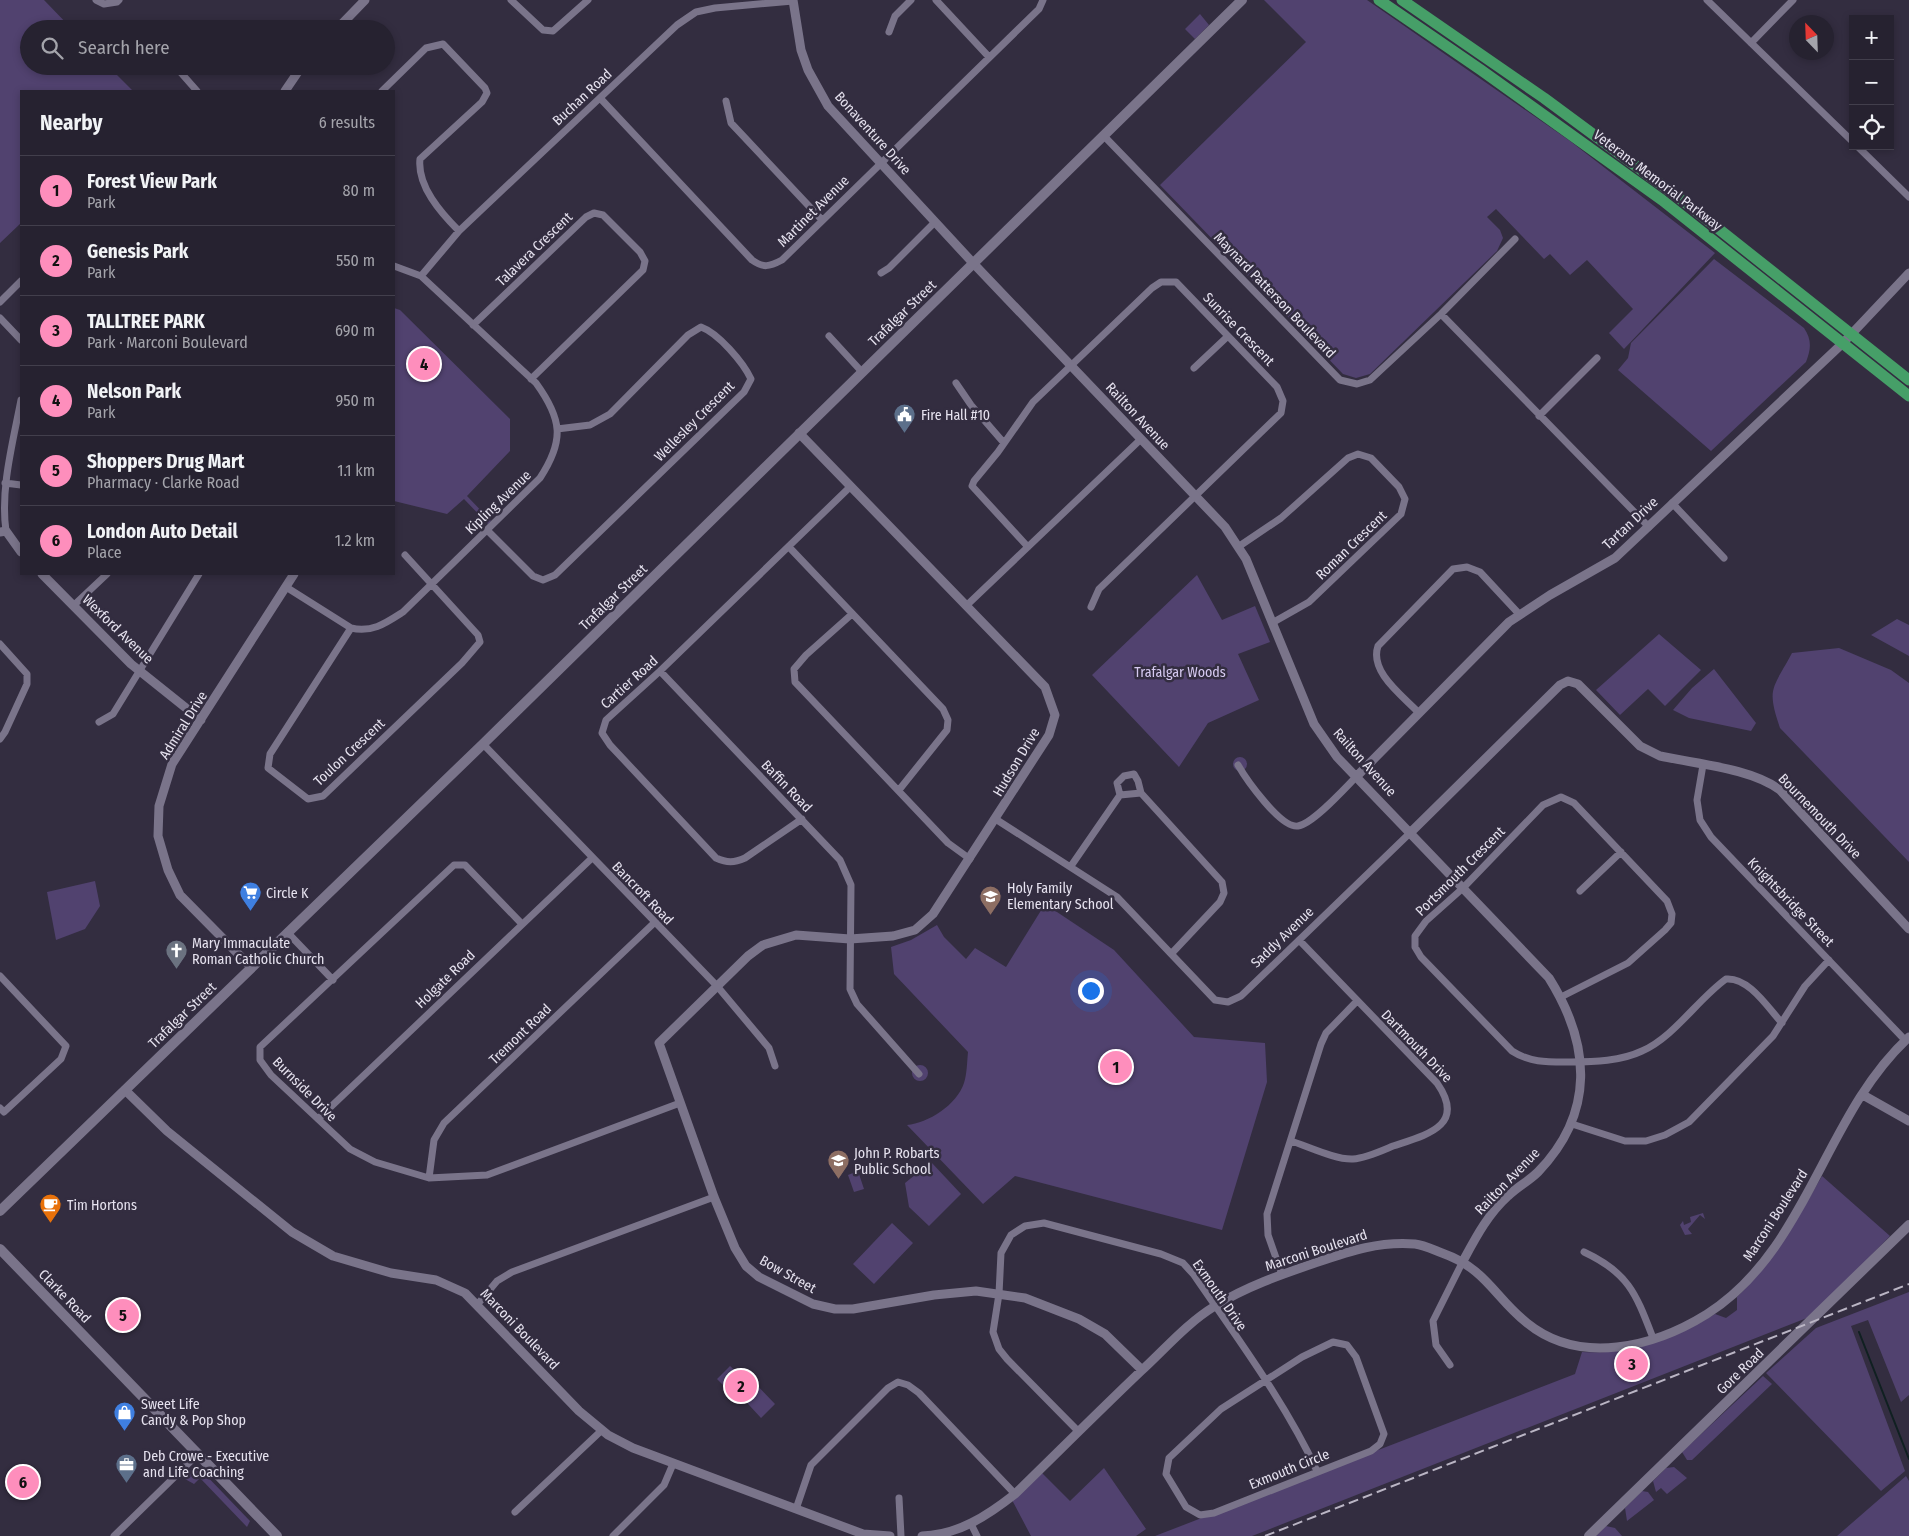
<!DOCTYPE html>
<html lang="en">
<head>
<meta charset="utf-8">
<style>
	:root { --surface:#262230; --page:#322f3c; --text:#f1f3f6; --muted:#a4a4ab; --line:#423f4c; --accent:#fe8ebc }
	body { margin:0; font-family:"Fira Sans Condensed",sans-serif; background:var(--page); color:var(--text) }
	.controls { position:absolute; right:15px; top:15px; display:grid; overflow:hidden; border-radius:0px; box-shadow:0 2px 8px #0003 }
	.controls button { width:45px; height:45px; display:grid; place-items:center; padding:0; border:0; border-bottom:1px solid var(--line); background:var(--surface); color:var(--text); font:25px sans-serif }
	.compass { position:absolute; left:1789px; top:15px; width:45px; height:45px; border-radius:50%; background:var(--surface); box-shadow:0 2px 8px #0003; rotate:337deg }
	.you { position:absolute; left:1090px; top:990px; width:18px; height:18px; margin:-12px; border:4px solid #fff; border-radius:50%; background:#1a73e8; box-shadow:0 0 0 8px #1a73e833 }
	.badge { display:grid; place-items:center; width:32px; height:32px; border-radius:50%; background:var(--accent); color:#111; font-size:16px; font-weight:700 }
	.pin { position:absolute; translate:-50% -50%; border:2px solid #fff; box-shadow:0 1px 5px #0006 }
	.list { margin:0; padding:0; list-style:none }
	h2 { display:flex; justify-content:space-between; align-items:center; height:65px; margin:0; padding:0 20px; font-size:21px }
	h2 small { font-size:16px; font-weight:400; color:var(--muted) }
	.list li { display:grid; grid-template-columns:32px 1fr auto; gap:15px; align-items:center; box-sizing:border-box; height:70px; padding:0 20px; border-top:1px solid var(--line) }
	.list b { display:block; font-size:19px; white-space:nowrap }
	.list p { margin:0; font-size:16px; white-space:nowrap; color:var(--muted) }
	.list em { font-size:16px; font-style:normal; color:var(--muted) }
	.icon { flex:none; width:28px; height:28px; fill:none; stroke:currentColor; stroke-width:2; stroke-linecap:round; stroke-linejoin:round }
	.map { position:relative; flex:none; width:1909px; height:1536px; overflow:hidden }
	.search { position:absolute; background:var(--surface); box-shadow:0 2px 8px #0003; left:20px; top:20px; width:375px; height:55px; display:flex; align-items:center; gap:12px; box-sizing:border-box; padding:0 18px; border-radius:28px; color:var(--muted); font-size:19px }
	.panel { position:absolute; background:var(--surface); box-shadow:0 2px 8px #0003; left:20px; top:90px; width:375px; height:485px; border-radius:0px }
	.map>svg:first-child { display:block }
	.green { fill:#51426f }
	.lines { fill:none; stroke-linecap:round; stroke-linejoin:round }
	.stream { stroke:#102021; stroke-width:2 }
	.minor { stroke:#7a748a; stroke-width:7 }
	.tertiary { stroke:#7a748a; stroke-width:9 }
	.secondary { stroke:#7a748a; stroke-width:10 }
	.trunk { stroke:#469f68; stroke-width:11 }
	.rail { stroke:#bab5c4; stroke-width:2; stroke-dasharray:10 5; stroke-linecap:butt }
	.labels { text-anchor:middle; stroke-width:5; stroke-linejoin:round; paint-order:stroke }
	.street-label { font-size:14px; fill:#e6e2ef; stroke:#332d40 }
	.poi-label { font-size:14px; fill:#e6e2ef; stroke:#332d40; text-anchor:start }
	.park-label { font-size:14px; fill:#d6caf1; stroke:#332d40 }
</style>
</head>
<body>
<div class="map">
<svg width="1909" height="1536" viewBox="0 0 1909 1536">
	<rect width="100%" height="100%" fill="#332d40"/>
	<!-- green -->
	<path class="green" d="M0 0H44L72 29H29V66H108L133 91H21V223L0 243Z
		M1264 0H1367L1570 141 1715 253 1624 349 1609 333 1633 309 1587 260 1570 275 1550 254 1544 259 1496 209 1487 217 1500 230 1503 238 1497 251 1370 374 1356 378 1343 374 1160 185 1306 42Z
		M1200 14 1209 25 1195 39 1185 29Z
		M1714 259 1804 328C1812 340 1811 349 1806 362L1711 451 1618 370 1628 358 1631 343Z
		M394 308 400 310 510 419V451L467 496 491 521 488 524 464 499 447 514 394 501Z
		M1197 575 1222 620 1255 606 1270 642 1238 654 1259 700 1208 723 1179 767 1092 675Z
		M1897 619 1909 625V656L1871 635Z
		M1659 634 1701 670 1665 706 1648 689 1620 715 1596 690Z
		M1839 648 1891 670 1909 683V862L1780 728C1766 687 1773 689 1792 653Z
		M1714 669 1756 723 1751 731 1689 718 1673 710 1692 688Z
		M1233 764a7 7 0 1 1 14 0a7 7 0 1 1-14 0Z
		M95 881 100 906 85 929 56 940 47 892Z
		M1045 904 1114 950 1194 1037 1265 1043 1267 1082 1222 1230 1015 1176 983 1204 907 1125C928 1123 957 1105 964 1083 967 1074 967 1062 968 1052L894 974 891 947 911 940 937 925 944 937 966 959 975 948 1006 967Z
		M912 1073a8 8 0 1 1 16 0a8 8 0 1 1-16 0Z
		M931 1162 961 1194 929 1226 909 1207 905 1183Z
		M858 1171 864 1189 854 1192 848 1175Z
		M1822 1176 1890 1236 1812 1316 1252 1536H1155L1575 1374 1582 1352C1630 1355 1674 1339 1715 1314L1726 1318 1737 1310V1297C1775 1260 1796 1221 1822 1176Z
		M1703 1213 1705 1219 1700 1215 1688 1229 1692 1234 1685 1235 1680 1225 1683 1221 1684 1225 1691 1222 1690 1217Z
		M892 1223 913 1243 874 1284 853 1264Z
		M1909 1292V1395L1901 1402 1868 1320 1851 1326 1905 1471 1881 1491 1766 1373 1816 1328Z
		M730 1366 742 1377 750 1378 775 1404 761 1418 738 1393 730 1392 717 1379Z
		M1763 1376 1772 1384 1692 1460H1687L1682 1452Z
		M1674 1467 1687 1478 1667 1494 1661 1488 1656 1492 1653 1481 1666 1468Z
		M1104 1468 1146 1529 1136 1536H1031L1012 1500 1042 1473 1070 1501Z
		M200 1469 250 1521 247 1527 200 1478 194 1484 185 1479 183 1474 187 1471Z
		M1906 1476 1909 1481V1536H1837Z
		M1642 1491 1648 1492 1654 1500 1627 1521 1625 1508Z
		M1606 1526 1615 1528 1622 1536H1596Z"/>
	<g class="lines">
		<!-- stream -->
		<path class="stream" d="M1859 1332 1909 1459"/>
		<!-- minor -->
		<path class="minor" d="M96 0 104 4 117 2 119 0
			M511 0 543 30 553 31 588 0
			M936 0 989 57
			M1707 0 1853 142
			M889 32 895 16 911 0
			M1751 43 1793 0
			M175 66 197 91
			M382 91 426 48 443 44 485 88 487 93 482 102 420 159C417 186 441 213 459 231
			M600 98 752 260C763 268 769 267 782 260L1039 9 1043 0
			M726 101 731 123 822 220
			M1103 135 1340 380 1357 384 1370 380 1441 314 1515 239
			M1857 146 1909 197
			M881 273 889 268 935 222
			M421 276 459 231 677 25 696 12 715 8 793 1
			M0 302 21 281
			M1441 314 1649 527
			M0 318 21 340
			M473 325 586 217 594 213 603 215 640 252 645 261 643 270 531 379
			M829 336 862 372
			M1194 368 1228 336
			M956 383 971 405 1004 443
			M1539 416 1597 358
			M5 483 21 485
			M1672 503 1724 558
			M487 530 533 576 543 580 555 575 744 392 751 379C743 362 718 333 701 327L688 335 610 414 590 425 557 429
			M6 531C0 489 13 442 21 400
			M789 547 943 709 948 720 947 730 899 790
			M1028 547 972 486 974 481 998 452 1033 402 1152 288 1161 282H1176L1277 387 1283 401 1281 413 1099 589 1091 607
			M1238 547 1281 518 1348 458 1358 454 1371 458 1399 487 1405 499 1401 514 1309 602 1272 623
			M286 587 351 628C372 633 386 623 403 612L540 478C565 440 562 419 536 383L421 276 394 266
			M73 606 107 574
			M966 606 1141 439
			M852 614 806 655 794 669 795 682 948 843 970 859
			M351 628 270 754 268 768 308 799 323 796 462 663 480 642 478 635 405 555
			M0 644 27 674V684L5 732 0 739
			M660 671 840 860 851 885 850 989 857 1004 919 1074
			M1419 713C1403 696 1369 672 1378 646L1453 569 1467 567 1480 572 1520 615
			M99 722 113 714 199 574
			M483 744 717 986 769 1048 775 1066
			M1238 765C1246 779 1281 829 1298 826 1313 824 1345 788 1357 776
			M1703 765 1697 800 1700 820 1711 837 1905 1040
			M1120 795 1117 783 1124 776 1134 774 1138 781 1141 793
			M802 819 745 858C734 863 727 863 716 858L610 745 602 733 606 720 660 671 851 486
			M997 820 1117 897 1215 1000 1228 1002 1241 996 1411 832
			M1071 866 1120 795 1141 793 1222 882 1224 893 1220 902 1172 953
			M1580 891 1621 852
			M521 923 465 865H454L260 1047V1060L271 1075 350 1149 375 1162 429 1178 487 1175 680 1103
			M287 932 333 980
			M0 976 66 1046 61 1059 4 1112 0 1108
			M1561 997 1628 963 1665 930 1671 923 1672 914 1667 901 1574 803 1561 797 1543 805 1463 888 1426 921 1415 936V947L1421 957 1512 1051C1530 1063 1549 1062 1571 1062 1594 1062 1621 1061 1642 1051 1674 1037 1698 999 1726 979 1749 977 1768 1008 1782 1023
			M318 1119 592 858
			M1572 1124 1625 1141H1646L1665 1135 1689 1122 1773 1036 1805 986 1829 960
			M1291 1141C1307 1146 1336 1160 1353 1159 1366 1158 1381 1151 1393 1146 1426 1135 1467 1126 1437 1083L1299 940
			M429 1178 434 1140 444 1123 654 923
			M1584 1252C1629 1273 1636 1294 1653 1338
			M1282 1275 1268 1235 1267 1214 1321 1044 1326 1033 1357 1001
			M477 1305 497 1281 512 1272 714 1197
			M1333 1342 1347 1345 1356 1357 1384 1434 1380 1444 1371 1451 1214 1513 1200 1515 1186 1507 1166 1474 1169 1458 1221 1409 1302 1357Z
			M1450 1365 1436 1345 1433 1321 1463 1261
			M1078 1431 1007 1359 999 1349 993 1332 999 1294 1001 1253 1011 1235 1025 1226 1044 1223 1161 1254 1183 1263 1194 1275C1237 1338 1285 1402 1317 1471
			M899 1498 901 1536
			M796 1509 811 1465 888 1388 898 1382 908 1385 919 1393 1015 1494
			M515 1512 602 1430
			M971 1524 977 1536
			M114 1536 198 1454
			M613 1536 664 1485 673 1464"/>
		<!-- tertiary -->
		<path class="tertiary" d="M793 0 801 50 808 70 828 106 973 263 1225 527 1246 559 1314 724 1337 757 1549 978C1591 1045 1595 1113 1538 1172 1529 1181 1517 1187 1508 1196 1488 1214 1476 1237 1463 1261
			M337 29 365 0
			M285 91 302 66
			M799 433 1045 687 1055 715 1049 735 933 914 915 930 893 936 850 939 796 935 763 945 748 956 659 1043 714 1197 735 1248 746 1266 759 1277 813 1304 835 1309H853L934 1295 976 1291 1025 1298 1079 1319 1105 1334 1142 1370
			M0 532 6 531 21 552
			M42 574 131 664 201 720
			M1357 776 1509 622 1550 595 1615 558 1843 343 1909 273
			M1411 832 1560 685 1568 681 1578 684 1640 746 1660 756C1696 764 1751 768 1780 790L1909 929
			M251 967 180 895 168 870 158 836 159 806 172 764 294 574
			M125 1090 167 1131 292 1232 333 1256 391 1273 436 1280 465 1293 579 1411 608 1435 633 1448 863 1534 890 1536
			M1863 1095 1909 1121
			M922 1536C958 1535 987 1516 1015 1494 1057 1453 1098 1412 1141 1371 1165 1349 1187 1323 1215 1306 1247 1286 1283 1274 1318 1262 1350 1251 1380 1241 1415 1244 1424 1245 1434 1250 1442 1253 1487 1269 1494 1297 1527 1323 1580 1366 1654 1347 1707 1314 1808 1250 1824 1115 1909 1037"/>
		<!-- secondary -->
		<path class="secondary" d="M0 1211 483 744 1242 0
			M0 1249 277 1536
			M1589 1536 1909 1225"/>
		<!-- trunk -->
		<path class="trunk" d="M1379 0 1481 70 1662 200 1909 396
			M1402 0 1544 98 1686 203 1909 380"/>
		<!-- rail -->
		<path class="rail" d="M1265 1536 1909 1284"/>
	</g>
	<!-- icons -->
	<defs>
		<symbol id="civic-pin" viewBox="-11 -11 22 30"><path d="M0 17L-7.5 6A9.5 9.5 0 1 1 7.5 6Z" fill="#5c6f8a" stroke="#332d40"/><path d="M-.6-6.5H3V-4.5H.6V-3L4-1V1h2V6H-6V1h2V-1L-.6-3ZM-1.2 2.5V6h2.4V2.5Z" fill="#fff"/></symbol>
		<symbol id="supermarket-pin" viewBox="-11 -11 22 30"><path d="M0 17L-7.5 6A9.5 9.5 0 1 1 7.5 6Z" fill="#3f7fe0" stroke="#332d40"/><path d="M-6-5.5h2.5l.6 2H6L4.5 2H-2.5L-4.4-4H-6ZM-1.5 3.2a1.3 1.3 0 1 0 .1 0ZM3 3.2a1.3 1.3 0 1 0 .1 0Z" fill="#fff"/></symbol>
		<symbol id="school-pin" viewBox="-11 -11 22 30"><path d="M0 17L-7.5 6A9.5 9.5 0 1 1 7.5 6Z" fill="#8d6e63" stroke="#332d40"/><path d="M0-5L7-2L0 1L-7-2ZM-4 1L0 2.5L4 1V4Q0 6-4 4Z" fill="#fff"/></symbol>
		<symbol id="church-pin" viewBox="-11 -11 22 30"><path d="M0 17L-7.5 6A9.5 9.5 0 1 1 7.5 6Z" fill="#6b7280" stroke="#332d40"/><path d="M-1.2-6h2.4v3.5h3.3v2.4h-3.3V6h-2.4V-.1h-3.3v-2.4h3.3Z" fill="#fff"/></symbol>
		<symbol id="cafe-pin" viewBox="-11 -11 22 30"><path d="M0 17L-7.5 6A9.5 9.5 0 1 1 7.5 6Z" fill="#e8710a" stroke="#332d40"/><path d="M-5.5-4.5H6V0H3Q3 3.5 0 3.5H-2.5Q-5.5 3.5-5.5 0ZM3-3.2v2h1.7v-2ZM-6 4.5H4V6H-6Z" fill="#fff"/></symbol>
		<symbol id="shop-pin" viewBox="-11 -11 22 30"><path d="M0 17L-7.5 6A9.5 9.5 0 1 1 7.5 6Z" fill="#3f7fe0" stroke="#332d40"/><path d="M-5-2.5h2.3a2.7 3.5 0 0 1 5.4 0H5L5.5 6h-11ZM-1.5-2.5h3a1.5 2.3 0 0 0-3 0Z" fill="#fff"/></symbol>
		<symbol id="office-pin" viewBox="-11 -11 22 30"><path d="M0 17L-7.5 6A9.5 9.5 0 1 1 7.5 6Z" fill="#5c6f8a" stroke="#332d40"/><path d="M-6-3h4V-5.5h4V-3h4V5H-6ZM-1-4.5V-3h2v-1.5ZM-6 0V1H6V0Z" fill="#fff"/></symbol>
	</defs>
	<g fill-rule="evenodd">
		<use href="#civic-pin" x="892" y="402" width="25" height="34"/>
		<use href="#supermarket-pin" x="238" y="880" width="25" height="34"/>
		<use href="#school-pin" x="978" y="884" width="25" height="34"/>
		<use href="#church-pin" x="164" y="938" width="25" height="34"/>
		<use href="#school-pin" x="826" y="1148" width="25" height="34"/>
		<use href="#cafe-pin" x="38" y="1192" width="25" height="34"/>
		<use href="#shop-pin" x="112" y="1400" width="25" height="34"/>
		<use href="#office-pin" x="114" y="1452" width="25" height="34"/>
	</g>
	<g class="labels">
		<!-- street labels -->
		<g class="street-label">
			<text transform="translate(582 97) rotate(-43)" y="5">Buchan Road</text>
			<text transform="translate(873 133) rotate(48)" y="5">Bonaventure Drive</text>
			<text transform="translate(1658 180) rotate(37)" y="5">Veterans Memorial Parkway</text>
			<text transform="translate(813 211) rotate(-45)" y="5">Martinet Avenue</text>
			<text transform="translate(534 249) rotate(-44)" y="5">Talavera Crescent</text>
			<text transform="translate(1275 295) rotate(46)" y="5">Maynard Patterson Boulevard</text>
			<text transform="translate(902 313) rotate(-44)" y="5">Trafalgar Street</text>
			<text transform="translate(1239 329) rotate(46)" y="5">Sunrise Crescent</text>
			<text transform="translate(1138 416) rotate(47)" y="5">Railton Avenue</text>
			<text transform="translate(694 421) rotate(-45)" y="5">Wellesley Crescent</text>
			<text transform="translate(498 502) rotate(-44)" y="5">Kipling Avenue</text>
			<text transform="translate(1630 523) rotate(-43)" y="5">Tartan Drive</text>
			<text transform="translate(1351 545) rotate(-44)" y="5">Roman Crescent</text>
			<text transform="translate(613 597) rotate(-44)" y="5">Trafalgar Street</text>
			<text transform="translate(118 629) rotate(44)" y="5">Wexford Avenue</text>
			<text transform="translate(629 682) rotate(-42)" y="5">Cartier Road</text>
			<text transform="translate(183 725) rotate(-58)" y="5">Admiral Drive</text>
			<text transform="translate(349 752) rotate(-43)" y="5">Toulon Crescent</text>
			<text transform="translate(1016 762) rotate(-59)" y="5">Hudson Drive</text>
			<text transform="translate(1365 762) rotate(48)" y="5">Railton Avenue</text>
			<text transform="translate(787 786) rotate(46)" y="5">Baffin Road</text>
			<text transform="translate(1820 816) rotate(46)" y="5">Bournemouth Drive</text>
			<text transform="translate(1460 871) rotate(-45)" y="5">Portsmouth Crescent</text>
			<text transform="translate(643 893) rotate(46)" y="5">Bancroft Road</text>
			<text transform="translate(1791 902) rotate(46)" y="5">Knightsbridge Street</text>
			<text transform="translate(1282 937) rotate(-44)" y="5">Saddy Avenue</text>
			<text transform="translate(445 979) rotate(-44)" y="5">Holgate Road</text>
			<text transform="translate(182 1015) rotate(-44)" y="5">Trafalgar Street</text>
			<text transform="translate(520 1034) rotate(-44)" y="5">Tremont Road</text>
			<text transform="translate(1417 1046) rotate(46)" y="5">Dartmouth Drive</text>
			<text transform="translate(305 1089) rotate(45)" y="5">Burnside Drive</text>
			<text transform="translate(1507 1181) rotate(-46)" y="5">Railton Avenue</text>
			<text transform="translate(1775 1215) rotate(-57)" y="5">Marconi Boulevard</text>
			<text transform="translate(1316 1250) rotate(-18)" y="5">Marconi Boulevard</text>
			<text transform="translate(788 1274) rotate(29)" y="5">Bow Street</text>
			<text transform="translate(1220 1295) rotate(55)" y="5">Exmouth Drive</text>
			<text transform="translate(65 1296) rotate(46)" y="5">Clarke Road</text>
			<text transform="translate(520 1329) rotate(46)" y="5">Marconi Boulevard</text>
			<text transform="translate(1740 1371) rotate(-44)" y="5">Gore Road</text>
			<text transform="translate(1289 1469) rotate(-22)" y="5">Exmouth Circle</text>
		</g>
		<!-- poi labels -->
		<g class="poi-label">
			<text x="921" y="420">Fire Hall #10</text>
			<text x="1007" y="893">Holy Family<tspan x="1007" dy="16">Elementary School</tspan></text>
			<text x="266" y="898">Circle K</text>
			<text x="192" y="948">Mary Immaculate<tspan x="192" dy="16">Roman Catholic Church</tspan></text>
			<text x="854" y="1158">John P. Robarts<tspan x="854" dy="16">Public School</tspan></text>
			<text x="67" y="1210">Tim Hortons</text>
			<text x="141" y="1409">Sweet Life<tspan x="141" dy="16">Candy &amp; Pop Shop</tspan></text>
			<text x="143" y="1461">Deb Crowe - Executive<tspan x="143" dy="16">and Life Coaching</tspan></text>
		</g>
		<!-- park labels -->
		<g class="park-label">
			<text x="1180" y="677">Trafalgar Woods</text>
		</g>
	</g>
</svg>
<div class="controls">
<button>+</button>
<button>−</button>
<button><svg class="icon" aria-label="locate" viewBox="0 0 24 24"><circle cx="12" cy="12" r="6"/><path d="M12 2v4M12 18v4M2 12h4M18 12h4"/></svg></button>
</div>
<svg class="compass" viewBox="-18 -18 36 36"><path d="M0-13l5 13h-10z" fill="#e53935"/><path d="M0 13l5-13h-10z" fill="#a4a4ab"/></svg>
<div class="you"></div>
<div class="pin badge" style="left:1116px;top:1067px">1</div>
<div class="pin badge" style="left:741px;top:1386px">2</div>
<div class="pin badge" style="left:1632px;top:1364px">3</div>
<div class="pin badge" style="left:424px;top:364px">4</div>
<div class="pin badge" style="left:123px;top:1315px">5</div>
<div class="pin badge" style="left:23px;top:1482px">6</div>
<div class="search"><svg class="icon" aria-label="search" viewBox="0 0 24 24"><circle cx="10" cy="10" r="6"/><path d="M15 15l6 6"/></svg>Search here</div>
<section class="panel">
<h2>Nearby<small>6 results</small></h2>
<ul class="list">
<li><span class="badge">1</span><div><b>Forest View Park</b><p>Park</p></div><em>80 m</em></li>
<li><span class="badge">2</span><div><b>Genesis Park</b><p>Park</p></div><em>550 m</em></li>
<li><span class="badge">3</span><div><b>TALLTREE PARK</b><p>Park · Marconi Boulevard</p></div><em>690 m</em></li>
<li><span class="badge">4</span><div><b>Nelson Park</b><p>Park</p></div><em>950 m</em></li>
<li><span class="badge">5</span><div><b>Shoppers Drug Mart</b><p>Pharmacy · Clarke Road</p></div><em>1.1 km</em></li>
<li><span class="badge">6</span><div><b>London Auto Detail</b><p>Place</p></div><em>1.2 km</em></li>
</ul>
</section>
</div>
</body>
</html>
